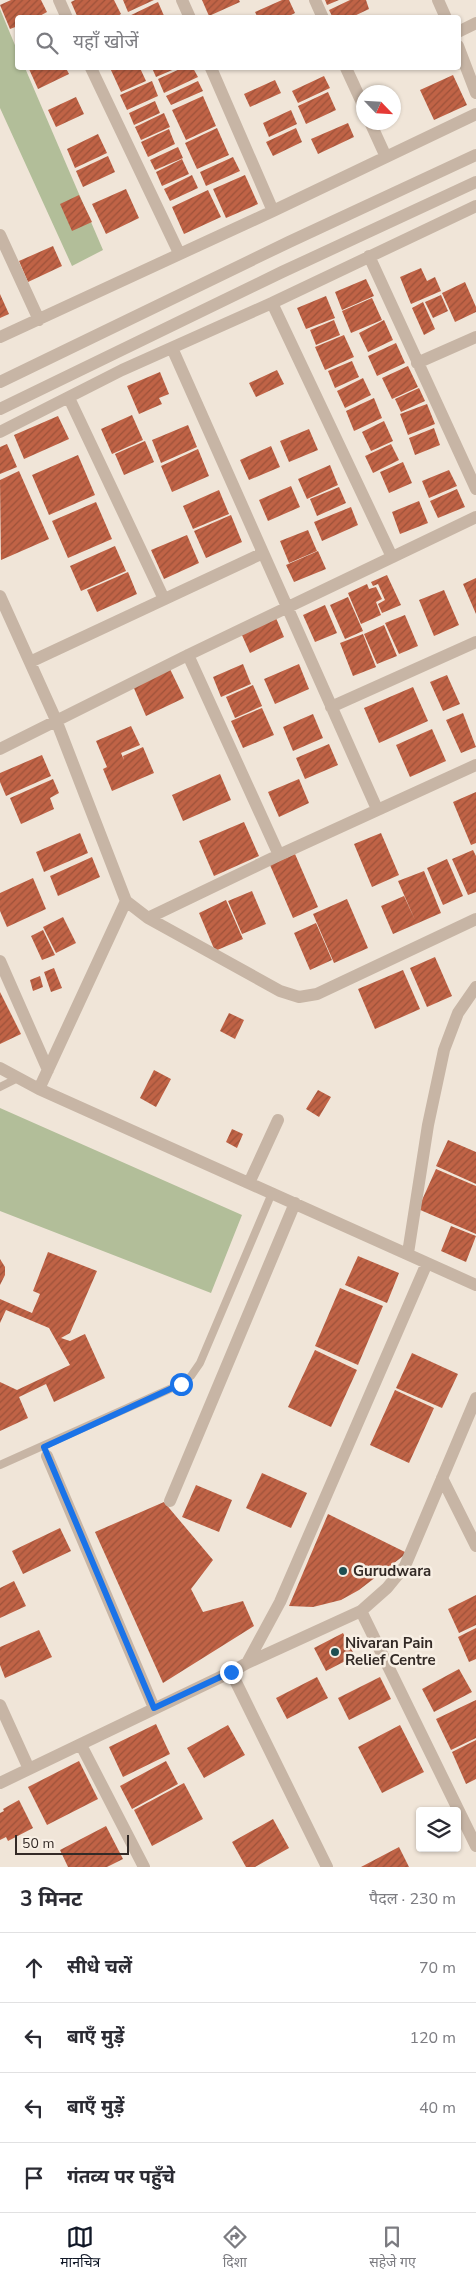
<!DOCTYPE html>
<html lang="hi">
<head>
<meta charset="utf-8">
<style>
	:root { --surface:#fff; --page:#f7f7f7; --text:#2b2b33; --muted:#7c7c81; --line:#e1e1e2; --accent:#111827 }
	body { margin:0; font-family:"Nunito Sans","Noto Sans Devanagari",sans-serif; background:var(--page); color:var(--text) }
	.controls { position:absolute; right:15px; bottom:15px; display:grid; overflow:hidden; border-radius:5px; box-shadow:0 1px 4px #0004 }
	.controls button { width:45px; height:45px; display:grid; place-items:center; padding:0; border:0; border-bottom:1px solid var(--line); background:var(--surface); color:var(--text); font:25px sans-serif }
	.compass { position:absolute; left:356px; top:85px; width:45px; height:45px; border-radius:50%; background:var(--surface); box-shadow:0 1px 4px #0004; rotate:115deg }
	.scale { position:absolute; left:15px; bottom:12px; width:114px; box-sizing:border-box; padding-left:5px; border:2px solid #332a26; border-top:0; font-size:14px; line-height:18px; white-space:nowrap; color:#332a26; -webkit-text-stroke:4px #f8efe4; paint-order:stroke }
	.stop { position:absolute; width:15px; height:15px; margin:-11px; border:4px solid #1a73e8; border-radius:50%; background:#fff }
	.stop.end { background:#1a73e8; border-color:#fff; box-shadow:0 1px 5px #0008 }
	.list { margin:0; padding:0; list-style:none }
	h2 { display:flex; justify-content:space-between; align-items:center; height:65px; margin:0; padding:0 20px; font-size:21px }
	h2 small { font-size:16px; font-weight:400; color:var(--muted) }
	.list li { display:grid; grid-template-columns:32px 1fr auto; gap:15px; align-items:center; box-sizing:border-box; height:70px; padding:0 20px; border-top:1px solid var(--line) }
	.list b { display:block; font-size:19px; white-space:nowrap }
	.list em { font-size:16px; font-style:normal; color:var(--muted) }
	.icon { flex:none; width:28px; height:28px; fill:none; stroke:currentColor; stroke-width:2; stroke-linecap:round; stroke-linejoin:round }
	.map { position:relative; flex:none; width:476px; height:1867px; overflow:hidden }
	.search { position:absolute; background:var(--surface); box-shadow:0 1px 4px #0004; left:15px; right:15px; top:15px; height:55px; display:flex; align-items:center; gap:12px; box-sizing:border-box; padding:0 18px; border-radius:5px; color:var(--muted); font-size:19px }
	.sheet { height:345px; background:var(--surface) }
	nav { display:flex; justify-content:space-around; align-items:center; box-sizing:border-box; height:70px; border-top:1px solid var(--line); background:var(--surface); font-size:14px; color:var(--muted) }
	nav a { display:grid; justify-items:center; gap:2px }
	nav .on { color:var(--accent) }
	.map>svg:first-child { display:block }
	.park { fill:#b2be99 }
	.building { fill:url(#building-hatch) }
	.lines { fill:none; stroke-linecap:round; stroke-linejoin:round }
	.service { stroke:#c7b5a5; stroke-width:8 }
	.minor { stroke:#c7b5a5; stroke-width:12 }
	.tertiary { stroke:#c7b5a5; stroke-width:12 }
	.route { stroke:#1a73e8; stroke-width:6 }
	.poi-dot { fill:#1e4f52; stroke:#f8efe4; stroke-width:2 }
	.labels { text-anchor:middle; stroke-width:5; stroke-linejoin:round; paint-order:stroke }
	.poi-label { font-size:15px; font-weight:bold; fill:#332a26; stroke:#f8efe4; text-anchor:start }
</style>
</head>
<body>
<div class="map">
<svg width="476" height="1867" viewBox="0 0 476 1867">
	<defs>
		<pattern id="building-hatch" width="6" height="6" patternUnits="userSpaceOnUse" patternTransform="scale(1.25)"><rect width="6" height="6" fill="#c06346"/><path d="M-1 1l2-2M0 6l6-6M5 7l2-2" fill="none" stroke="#9d523a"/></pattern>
	</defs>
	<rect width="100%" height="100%" fill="#f0e5d8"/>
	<!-- park -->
	<path class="park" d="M0 9 17 50 18 68H25L103 250 72 266 0 108Z
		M0 1108 242 1215 211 1293 0 1211Z"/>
	<!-- building -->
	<path class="building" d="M11 0H41L47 12 36 18H18V26L10 29 0 5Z
		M75 0H114L121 14 114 18H78L71 2Z
		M123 0H154L128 12Z
		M202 0H239L240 2 209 16Z
		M282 0H289L295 13 285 18H258L255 12Z
		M325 0H339L327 5Z
		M350 0H366L369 9 350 18H333L329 10Z
		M158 2 165 18H125Z
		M32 68H66L69 74 38 89 29 69Z
		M110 68H140L146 81 121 92Z
		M152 68H177L156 77Z
		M182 68H193L198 77 164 93 158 79Z
		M453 75 467 105 434 120 420 90Z
		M324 76 330 88 298 103 292 91Z
		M275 80 281 93 250 107 244 94Z
		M152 81 158 96 127 110 120 95Z
		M198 81 203 91 171 105 166 96Z
		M328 92 336 110 306 124 298 106Z
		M203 96 216 126 186 140 172 110Z
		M76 97 84 114 56 127 48 110Z
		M155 101 160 113 134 125 129 113Z
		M291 110 297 124 269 137 263 123Z
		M164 113 170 127 141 140 135 127Z
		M348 123 354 137 318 154 311 139Z
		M217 128 229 155 197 169 185 143Z
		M296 128 302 142 273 156 266 142Z
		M169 129 175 144 148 157 141 142Z
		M98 134 107 153 75 168 67 149Z
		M178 147 183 158 155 170 150 160Z
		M108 156 115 172 83 187 76 171Z
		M233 157 240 171 206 186 200 172Z
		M182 159 189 174 162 186 156 172Z
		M192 175 198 188 170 201 164 189Z
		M245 175 258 204 226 218 213 189Z
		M126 189 139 218 106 234 92 204Z
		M208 190 221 217 184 234 172 207Z
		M79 195 92 222 72 231 60 204Z
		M53 246 62 266 28 282 19 261Z
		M421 268 427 281 435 277 441 291 411 304 400 277Z
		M366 279 374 296 342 310 335 292Z
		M465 282 476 307V312L455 322 442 293Z
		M0 294 9 314 0 318Z
		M441 295 448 311 433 318 425 302Z
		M326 296 335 318 306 329 297 308Z
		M372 298 382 320 351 333 342 311Z
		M423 302 435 329 424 335 412 308Z
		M334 320 340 335 316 345 310 330Z
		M384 320 393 340 368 352 359 333Z
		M344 335 354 357 325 370 315 347Z
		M396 343 405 363 377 376 368 356Z
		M352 361 359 377 335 388 328 371Z
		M408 366 418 387 392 399 382 378Z
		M277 370 284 384 256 397 249 383Z
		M160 372 169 394 159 398 162 404 139 414 127 386Z
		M363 378 371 395 345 408 337 391Z
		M419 388 425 401 401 412 395 399Z
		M374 398 382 418 354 431 346 411Z
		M427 404 435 424 408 435 400 414Z
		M132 415 143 440 112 454 101 429Z
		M58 416 69 439 24 459 14 435Z
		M384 421 393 441 371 451 362 432Z
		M188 425 197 447 161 463 152 440Z
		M434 428 440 445 415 455 409 438Z
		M309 429 318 450 289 462 280 441Z
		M145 441 154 462 124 475 115 454Z
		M7 444 17 467 0 474V447Z
		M391 444 399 460 373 473 365 456Z
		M271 446 280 467 249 480 240 460Z
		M198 449 209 476 172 492 161 466Z
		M78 455 95 495 49 515 32 475Z
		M403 462 412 483 389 493 380 472Z
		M330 465 338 485 307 499 298 479Z
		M449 470 457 486 429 498 422 481Z
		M19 471 49 539 1 560 0 480Z
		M291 486 300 507 268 521 259 500Z
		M339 487 346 503 317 516 310 499Z
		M457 489 465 507 438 518 430 501Z
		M219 490 229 514 193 529 183 506Z
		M419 501 428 523 400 534 392 512Z
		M96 502 112 539 68 558 52 521Z
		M351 507 358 525 322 541 314 522Z
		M231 515 242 542 206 558 194 531Z
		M308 530 317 551 289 563 280 541Z
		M187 535 199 563 164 579 151 550Z
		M115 546 126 571 81 591 70 566Z
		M318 551 326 569 294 582 286 565Z
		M128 572 137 594 97 612 87 590Z
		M387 575 401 605 382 613 378 604 385 600 378 584 373 586 371 582Z
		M476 578V614L463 584Z
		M367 584 369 589 376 587 382 599 376 602 381 615 361 624 348 593Z
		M444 590 459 625 434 636 419 600Z
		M348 597 363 631 345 639 330 605Z
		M325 605 337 633 315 642 303 615Z
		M405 615 418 646 399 654 385 623Z
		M276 618 284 637 250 653 241 633Z
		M384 625 397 656 377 664 364 634Z
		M363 634 376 667 353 676 340 643Z
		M243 664 251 684 221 697 213 677Z
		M299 664 309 689 275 704 264 679Z
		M170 669 184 698 146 716 133 686Z
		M447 675 460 704 443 711 430 682Z
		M253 685 262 706 235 718 226 697Z
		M413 687 428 721 379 743 364 708Z
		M262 708 274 735 243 748 231 721Z
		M463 713 476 747 461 753 446 720Z
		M313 714 323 738 293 751 283 727Z
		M131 726 140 745 121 753 124 760 123 756 143 747 154 773 112 791 103 769 107 767 96 741Z
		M432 729 446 761 410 777 396 745Z
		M329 744 338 765 305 779 296 758Z
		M42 755 51 776 6 796 0 782V773Z
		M220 774 231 800 183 821 172 795Z
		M53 779 59 793 50 798 54 809 21 824 10 798Z
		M299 779 309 803 279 817 268 792Z
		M476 792V843L471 845 453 802Z
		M244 822 259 856 214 876 199 841Z
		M80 833 88 853 44 872 36 852Z
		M381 833 399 875 372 887 354 844Z
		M473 850 476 856V892L468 895 452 859Z
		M295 854 318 907 293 918 270 865Z
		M92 857 100 877 58 896 50 876Z
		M447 859 463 896 443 905 427 868Z
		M424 871 441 913 393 934 381 906 404 896 415 920 398 881Z
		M33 878 46 909 7 927 0 911V893Z
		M252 891 266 924 242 934 228 901Z
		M347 899 368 948 334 963 313 914Z
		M226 900 243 939 215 951 199 913Z
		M63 917 76 943 56 953 43 927Z
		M316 923 332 960 310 970 294 933Z
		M43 930 55 955 42 960 31 936Z
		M435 957 452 996 427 1007 410 968Z
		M54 968 62 988 51 992 44 972Z
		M403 970 420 1009 375 1029 358 989Z
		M40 976 43 987 33 991 30 980Z
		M0 992 21 1034 0 1044Z
		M229 1013 244 1020 235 1039 220 1031Z
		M154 1070 171 1079 156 1107 140 1098Z
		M318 1090 331 1097 319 1117 306 1109Z
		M232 1129 243 1134 237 1148 226 1142Z
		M448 1140 476 1152V1184L436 1166Z
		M436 1169 476 1186V1234L418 1209Z
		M451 1226 476 1236 466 1262 441 1251Z
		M48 1252 97 1271 70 1333 61 1338 70 1341 85 1334 105 1378 54 1402 46 1384 19 1397 28 1418 0 1431V1382L17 1390 70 1365 49 1328 6 1310 0 1323V1299L32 1313 40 1294 33 1291Z
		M358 1256 399 1273 387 1303 345 1285Z
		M0 1259 5 1267V1275L0 1285Z
		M340 1288 383 1306 358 1365 315 1346Z
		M315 1350 357 1370 331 1427 288 1407Z
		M412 1353 458 1374 442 1408 396 1388Z
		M395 1390 434 1408 409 1463 370 1445Z
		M262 1473 307 1493 291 1528 246 1508Z
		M196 1485 232 1500 219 1532 182 1517Z
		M164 1502 213 1560 191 1589 203 1612 243 1601 254 1626 163 1683 95 1532Z
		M328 1514 407 1553 359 1590 341 1600 313 1607 289 1606Z
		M60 1528 71 1551 23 1574 12 1551Z
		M14 1581 26 1606 0 1618V1588Z
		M476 1595V1625L459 1633 448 1609Z
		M476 1628V1659L469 1662 458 1637Z
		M39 1630 52 1657 5 1678 0 1665V1647Z
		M343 1633 355 1656 326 1671 314 1648Z
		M459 1669 472 1692 434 1712 422 1689Z
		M317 1677 328 1698 287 1719 276 1698Z
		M380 1677 391 1699 349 1720 338 1698Z
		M476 1700V1738L451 1750 436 1719Z
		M156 1724 170 1754 123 1777 109 1747Z
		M228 1725 245 1755 204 1778 187 1748Z
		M400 1725 424 1772 382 1793 358 1747Z
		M476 1740V1779L466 1784 452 1752Z
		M79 1761 98 1799 47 1825 28 1787Z
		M166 1761 178 1784 132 1809 120 1786Z
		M184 1783 203 1819 152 1846 134 1810Z
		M19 1800 33 1828 8 1841 6 1837 0 1840V1813L4 1811 3 1809Z
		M273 1819 289 1848 255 1867H246L232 1842Z
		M106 1826 123 1859 107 1867H68L60 1850Z
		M399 1847 409 1867H361Z"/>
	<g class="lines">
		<!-- service -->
		<path class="service" d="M0 1087 18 1078
			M0 1465 181 1384 191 1376 200 1363 272 1193"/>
		<!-- minor -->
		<path class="minor" d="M59 0 67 18
			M182 0 190 18
			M315 0 323 18
			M438 0 446 18
			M458 32 476 23
			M458 46 476 93
			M91 68 179 253
			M211 68 273 211
			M346 68 364 107
			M370 122 386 157
			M0 235 39 320
			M369 256 476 489
			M272 303 392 557
			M0 337 273 211 476 114
			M172 348 377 809
			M417 363 476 337
			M69 398 164 599
			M0 432 122 370 272 303 476 206
			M0 596 56 720 126 901 39 1089
			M188 655 279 855
			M30 662 263 553
			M331 707 476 642
			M0 749 188 655 476 517
			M126 901 148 918 280 991 299 997 317 994 476 919
			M148 918 279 855 476 765
			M0 961 48 1070
			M0 1068 39 1089 476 1285
			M249 1183 278 1120
			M408 1253 428 1125 444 1050 458 1013 476 987
			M47 1456 154 1708
			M442 1478 476 1546
			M170 1501 295 1203
			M361 1611 476 1846
			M247 1663 280 1602 427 1263
			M231 1672 327 1867
			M0 1705 29 1769
			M81 1745 144 1867
			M0 1783 231 1672 247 1663 361 1611 387 1588 405 1566 476 1398"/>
		<!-- tertiary -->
		<path class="tertiary" d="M0 382 289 242 476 155
			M0 409 282 272 476 182"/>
	</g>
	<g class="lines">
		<!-- route -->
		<path class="route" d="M181 1384 44 1447 154 1708 231 1672"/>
	</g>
	<!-- markers -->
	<g class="poi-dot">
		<circle cx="343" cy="1571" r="5"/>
		<circle cx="335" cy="1652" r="5"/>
	</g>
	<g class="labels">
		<!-- poi labels -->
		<g class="poi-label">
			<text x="353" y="1576">Gurudwara</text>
			<text x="345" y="1648">Nivaran Pain<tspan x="345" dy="17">Relief Centre</tspan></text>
		</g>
	</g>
</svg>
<div class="controls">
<button><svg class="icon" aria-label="layers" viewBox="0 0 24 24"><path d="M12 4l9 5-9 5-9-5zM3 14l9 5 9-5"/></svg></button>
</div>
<svg class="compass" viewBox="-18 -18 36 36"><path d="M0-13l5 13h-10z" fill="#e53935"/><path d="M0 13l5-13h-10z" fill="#7c7c81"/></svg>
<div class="scale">50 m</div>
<div class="stop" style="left:181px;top:1384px"></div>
<div class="stop end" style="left:231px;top:1672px"></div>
<div class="search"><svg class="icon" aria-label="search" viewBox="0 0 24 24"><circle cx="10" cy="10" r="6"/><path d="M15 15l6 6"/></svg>यहाँ खोजें</div>
</div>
<section class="sheet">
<h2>3 मिनट<small>पैदल · 230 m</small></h2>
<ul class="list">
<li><svg class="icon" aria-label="ahead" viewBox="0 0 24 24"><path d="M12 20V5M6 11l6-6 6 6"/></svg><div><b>सीधे चलें</b></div><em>70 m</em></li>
<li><svg class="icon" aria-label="left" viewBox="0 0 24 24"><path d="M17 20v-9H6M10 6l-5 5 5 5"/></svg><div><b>बाएँ मुड़ें</b></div><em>120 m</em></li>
<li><svg class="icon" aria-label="left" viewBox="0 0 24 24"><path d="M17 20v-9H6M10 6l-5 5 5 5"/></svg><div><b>बाएँ मुड़ें</b></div><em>40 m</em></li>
<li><svg class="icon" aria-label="arrive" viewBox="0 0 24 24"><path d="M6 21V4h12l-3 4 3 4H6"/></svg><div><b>गंतव्य पर पहुँचे</b></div></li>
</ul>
</section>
<nav>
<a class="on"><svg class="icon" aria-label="map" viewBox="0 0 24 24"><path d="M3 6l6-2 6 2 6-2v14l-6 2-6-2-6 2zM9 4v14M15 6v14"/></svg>मानचित्र</a>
<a><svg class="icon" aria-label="directions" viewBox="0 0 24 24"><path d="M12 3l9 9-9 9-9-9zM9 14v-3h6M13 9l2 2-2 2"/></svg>दिशा</a>
<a><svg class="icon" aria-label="saved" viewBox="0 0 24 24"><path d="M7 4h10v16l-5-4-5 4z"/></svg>सहेजे गए</a>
</nav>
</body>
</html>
